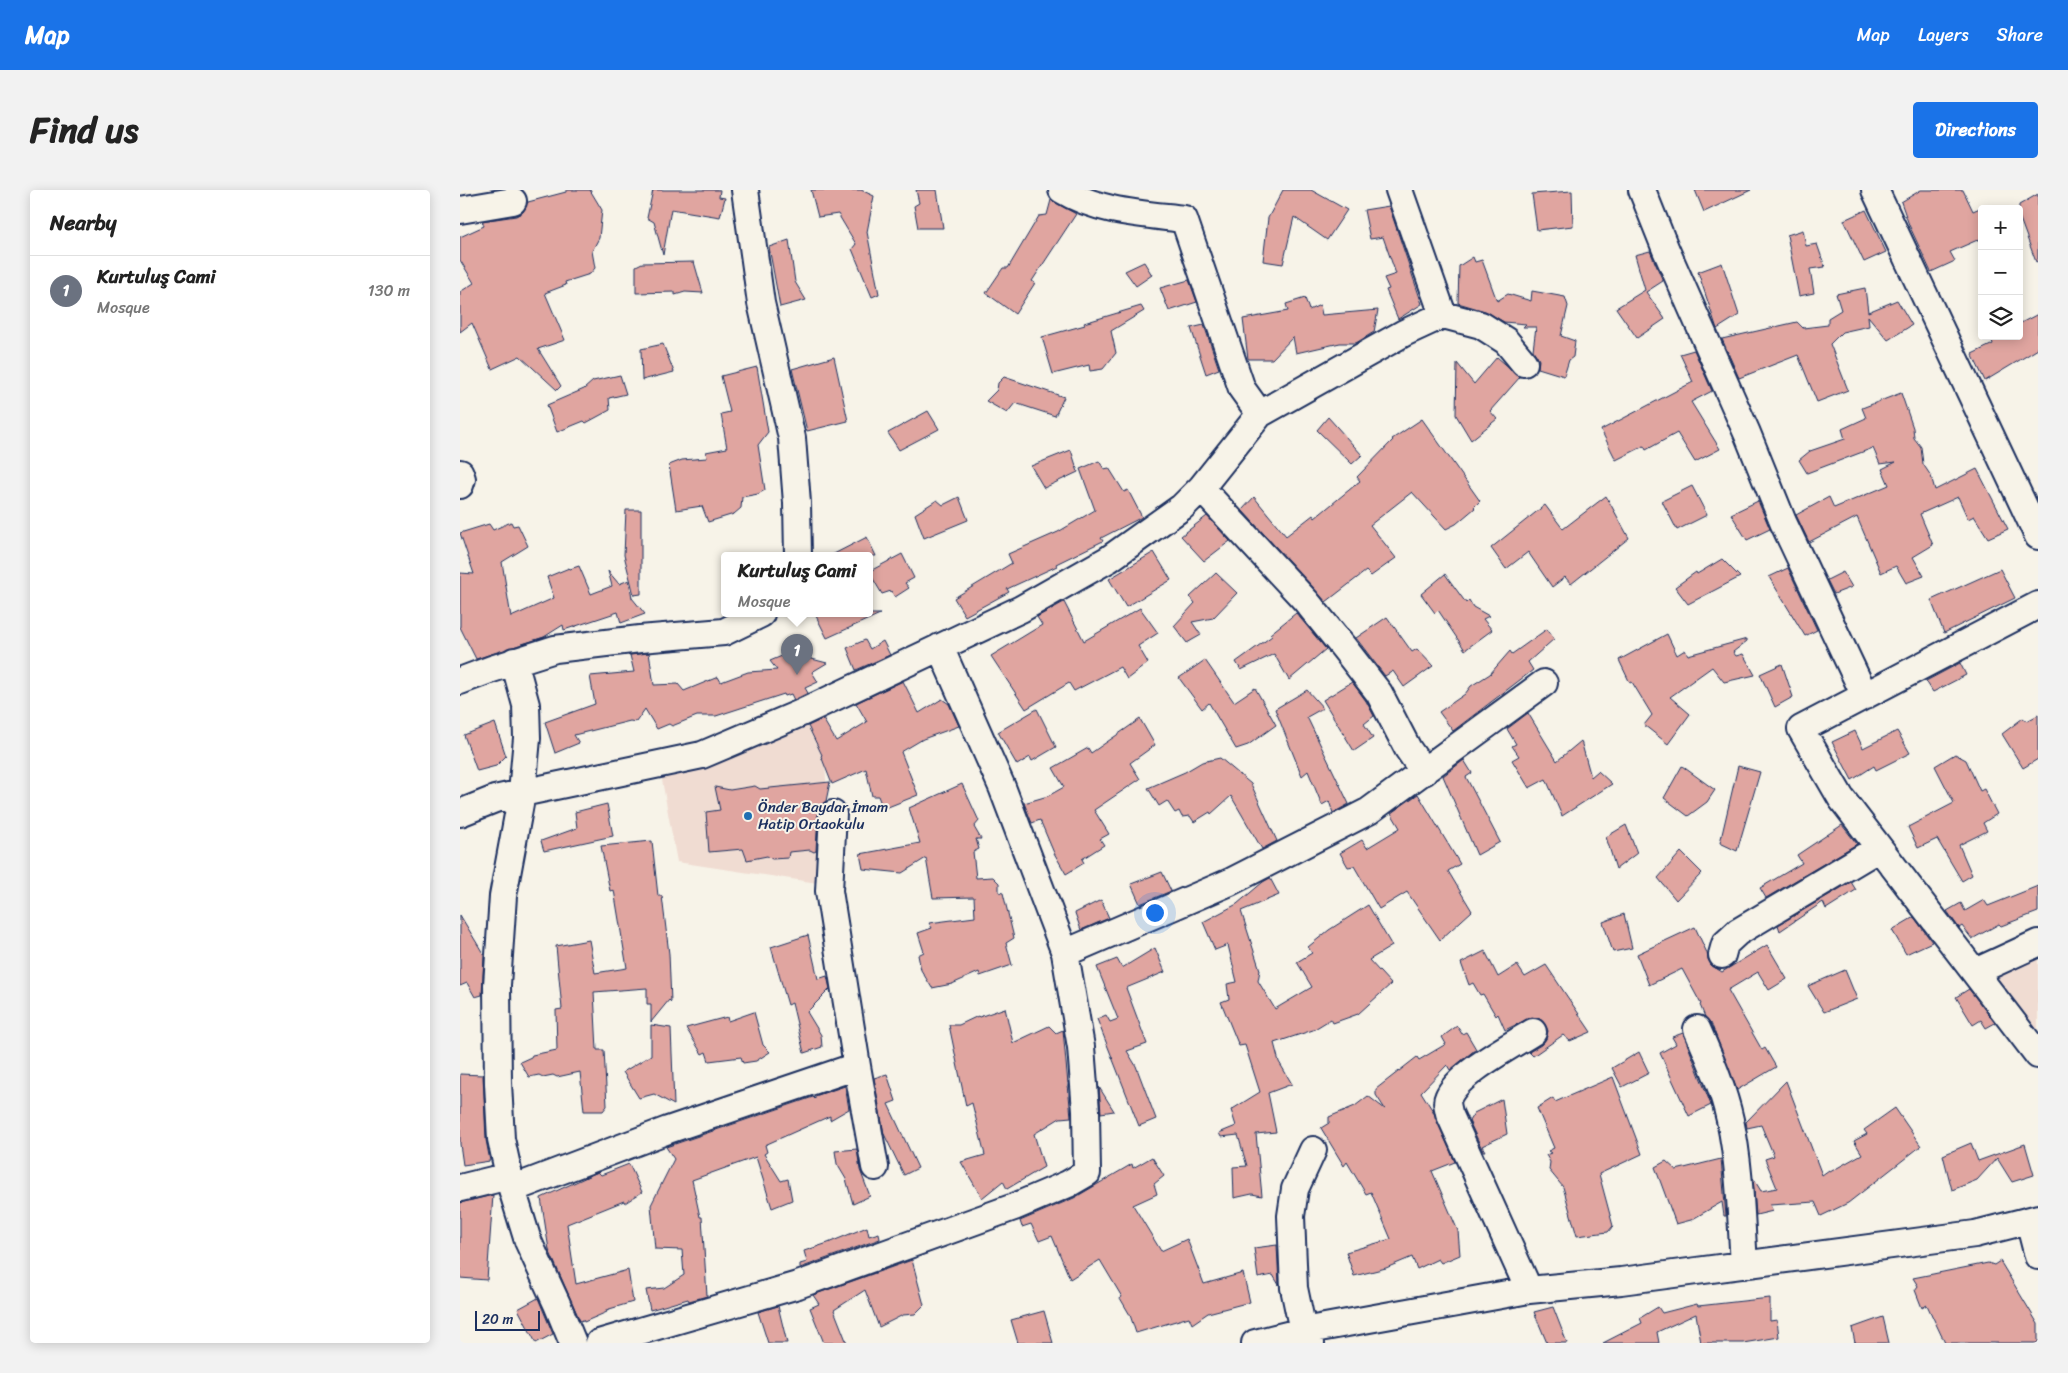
<!DOCTYPE html>
<html lang="en">
<head>
<meta charset="utf-8">
<style>
	:root { --surface:#fff; --page:#f2f2f2; --text:#222; --muted:#767676; --line:#e0e0e0; --accent:#1a73e8 }
	body { margin:0; font-family:Sriracha,sans-serif; background:var(--page); color:var(--text) }
	.controls { position:absolute; right:15px; top:15px; display:grid; overflow:hidden; border-radius:5px; box-shadow:0 2px 12px #0003 }
	.controls button { width:45px; height:45px; display:grid; place-items:center; padding:0; border:0; border-bottom:1px solid var(--line); background:var(--surface); color:var(--text); font:25px sans-serif }
	.scale { position:absolute; left:15px; bottom:12px; width:65px; box-sizing:border-box; padding-left:5px; border:2px solid #1b2f5e; border-top:0; font-size:14px; line-height:18px; white-space:nowrap; color:#1b2f5e; -webkit-text-stroke:4px #f7f3e8; paint-order:stroke }
	.you { position:absolute; left:694px; top:722px; width:18px; height:18px; margin:-12px; border:4px solid #fff; border-radius:50%; background:#1a73e8; box-shadow:0 0 0 8px #1a73e833 }
	.badge { display:grid; place-items:center; width:32px; height:32px; border-radius:50%; background:var(--accent); color:#fff; font-size:16px; font-weight:700 }
	.pin { position:absolute; translate:-50% -41px; filter:drop-shadow(0 1px 2px #0008) }
	.pin::after { content:''; position:absolute; top:26px; width:18px; height:15px; background:inherit; clip-path:polygon(0 0,100% 0,50% 100%) }
	.popup { position:absolute; left:261px; top:362px; width:152px; height:65px; box-sizing:border-box; display:grid; place-content:center; border-radius:5px; background:var(--surface); filter:drop-shadow(0 1px 4px #0005); font-size:16px; white-space:nowrap; color:var(--muted) }
	.popup b { font-size:19px; color:var(--text) }
	.popup::after { content:''; position:absolute; left:50%; top:100%; margin-left:-10px; border:10px solid transparent; border-top-color:var(--surface) }
	.list { margin:0; padding:0; list-style:none }
	h2 { display:flex; justify-content:space-between; align-items:center; height:65px; margin:0; padding:0 20px; font-size:21px }
	h2 small { font-size:16px; font-weight:400; color:var(--muted) }
	.list li { display:grid; grid-template-columns:32px 1fr auto; gap:15px; align-items:center; box-sizing:border-box; height:70px; padding:0 20px; border-top:1px solid var(--line) }
	.list b { display:block; font-size:19px; white-space:nowrap }
	.list p { margin:0; font-size:16px; white-space:nowrap; color:var(--muted) }
	.list em { font-size:16px; font-style:normal; color:var(--muted) }
	.icon { flex:none; width:28px; height:28px; fill:none; stroke:currentColor; stroke-width:2; stroke-linecap:round; stroke-linejoin:round }
	.map { position:relative; flex:none; width:1578px; height:1153px; overflow:hidden; border-radius:5px }
	header { display:flex; align-items:center; gap:30px; box-sizing:border-box; height:70px; padding:0 25px; background:var(--accent); color:#fff }
	header strong { font-size:24px }
	nav { display:flex; gap:28px; margin-inline-start:auto; font-size:18px }
	.intro { display:flex; align-items:center; justify-content:space-between; box-sizing:border-box; height:120px; padding:0 30px }
	h1 { margin:0; font-size:35px }
	.button { padding:12px 22px; border-radius:5px; background:var(--accent); color:#fff; font-size:18px; font-weight:700 }
	main { display:flex; gap:30px; padding:0 30px }
	aside { flex:1; background:var(--surface); border-radius:5px; box-shadow:0 2px 12px #0003 }
	.map>svg:first-child { display:block }
	.built { fill:#f0dcd2 }
	.building { fill:#e0a5a0; stroke:#1b2f5e }
	.lines { fill:none; stroke-linecap:round; stroke-linejoin:round }
	.minor-casing { stroke:#1b2f5e; stroke-width:30 }
	.minor { stroke:#f7f3e8; stroke-width:26 }
	.poi-dot { fill:#1f6fb2; stroke:#f7f3e8; stroke-width:2 }
	.labels { text-anchor:middle; stroke-width:4; stroke-linejoin:round; paint-order:stroke }
	.poi-label { font-size:15px; fill:#1b2f5e; stroke:#f7f3e8; text-anchor:start }
</style>
</head>
<body>
<header>
<strong>Map</strong>
<nav><a>Map</a><a>Layers</a><a>Share</a></nav>
</header>
<div class="intro"><h1>Find us</h1><a class="button">Directions</a></div>
<main>
<aside>
<h2>Nearby<small></small></h2>
<ul class="list">
<li><span class="badge" style="background:#6b7280">1</span><div><b>Kurtuluş Cami</b><p>Mosque</p></div><em>130 m</em></li>
</ul>
</aside>
<div class="map">
<svg width="1578" height="1153" viewBox="0 0 1578 1153">
	<rect width="100%" height="100%" fill="#f7f3e8"/>
	<filter id="ink" filterUnits="userSpaceOnUse"><feTurbulence type="fractalNoise" baseFrequency=".02" numOctaves="2"/><feDisplacementMap in="SourceGraphic" scale="10" xChannelSelector="R" yChannelSelector="G"/><feConvolveMatrix kernelMatrix="1 2 1 2 8 2 1 2 1" color-interpolation-filters="sRGB"/></filter>
	<g filter="url(#ink)">
		<!-- built -->
		<path class="built" d="M363 528 371 695 217 672 200 579Z
			M1578 765V855L1525 784Z"/>
		<!-- building -->
		<path class="building" d="M106 0H130L142 20 139 48 132 61 135 78 130 84 105 92 106 95 85 103 105 150 78 159 101 196 97 200 60 166 32 179 12 133 0 142V102L14 93 0 70V47L24 36 22 31 56 26 63 22 68 12 106 2Z
			M193 0H260L259 7 265 8 260 27 211 19 203 65 194 32 187 28Z
			M351 0H401L414 6 407 42 419 104 412 107 392 59 396 54 378 24 358 27Z
			M456 0H477L483 38H458L454 16 459 13Z
			M823 0H851L887 20 867 50 834 27 823 74 803 71 808 28Z
			M1235 0H1291L1244 22Z
			M1461 0H1503L1513 21 1522 17V48L1490 62 1495 71 1471 82 1449 35 1441 12Z
			M1112 1 1113 36 1077 40 1072 4Z
			M1578 4V71L1576 72 1559 26V15Z
			M591 10 616 24 572 91 575 93 555 124 526 103 543 78H548L579 26 587 25Z
			M929 16 962 114 938 129 926 100 929 99 924 88 936 84 923 47 910 49 904 20Z
			M1406 20 1426 62 1404 72 1384 30Z
			M1343 40 1346 56 1357 54 1365 77 1350 79 1354 103 1339 106 1327 45Z
			M329 50 335 92 346 110 320 117 309 57Z
			M1190 61 1203 91 1186 102 1205 129 1177 148 1156 118 1185 100 1175 65Z
			M1013 67 1015 72 1022 70 1037 111 1048 104 1071 111 1072 101 1105 107 1108 116 1101 146 1115 151 1113 167 1109 170 1104 186 1078 178 1079 170 1073 160 1076 137H1063L1066 134 1044 132 1025 121 998 113 999 76Z
			M234 72 243 103 225 102 215 105V102L176 103V76L182 73Z
			M684 72 692 85 676 96 665 81Z
			M1262 73 1279 125 1257 139 1238 82Z
			M729 90 737 112 709 121 700 98Z
			M1405 98 1408 122 1437 110 1452 135 1428 150 1408 126 1409 136 1382 142 1370 154 1388 200 1357 212 1338 165 1279 188 1262 149 1337 132 1343 138 1368 135V128L1381 120 1376 104Z
			M845 108 849 120 860 115 862 125 918 120 914 142 896 153H880L836 163 833 147 812 169H788L783 129 828 121 826 114Z
			M681 116 684 121 651 141 656 163 643 179 630 181 629 175 593 184 582 147 625 135 624 133Z
			M1578 124V159L1525 191 1512 164 1533 154 1530 146H1559V134Z
			M744 135 759 179 746 184 731 138Z
			M203 154 214 182 182 190 181 159Z
			M1234 160 1252 201 1231 212 1260 259 1235 272 1217 243 1186 260 1184 256 1156 270 1141 240 1233 192 1220 164Z
			M374 167 388 231 347 241 332 179Z
			M1037 167 1060 187 1030 221 1037 229 1011 250 996 225 997 173 1014 194Z
			M297 177 308 242 298 255 305 300 298 304 282 307 281 318 274 324 248 332 242 316 216 320 209 275 222 270 247 268 246 262 267 258 261 224 270 222 261 186Z
			M160 185 166 204 149 208 150 220 126 233 124 231 97 242 87 215 124 199 133 191Z
			M544 187 604 207 595 226 555 213 547 223 526 211 537 200 538 193Z
			M1441 203 1453 238 1454 248 1461 257 1463 274 1471 286 1475 300 1517 279 1548 339 1528 348 1514 326 1508 329 1498 307 1460 324 1473 355 1453 367 1464 386 1446 393 1436 376 1421 383 1397 327 1349 352 1336 325 1369 307 1374 318 1429 295 1422 279 1436 272 1420 274 1413 258 1347 283 1339 270 1350 261 1385 249 1382 239 1406 228 1402 218Z
			M468 221 479 239 439 260 428 243Z
			M868 227 902 265 892 274 857 240Z
			M962 229 1020 311 1014 317 1015 318 996 334 986 339 952 302 910 335 936 368 911 386 906 381 866 412 782 320 794 307 826 346 853 325 855 328 900 291 897 287 933 250 932 249Z
			M611 260 618 282 584 298 571 276Z
			M639 271 644 279 649 278 664 302 668 300 682 327 641 348 643 351 596 374 597 376 547 399 549 402 505 426 494 408 552 373 548 364 598 342 635 320 620 279Z
			M1232 296 1247 325 1217 340 1202 311Z
			M1146 306 1169 348 1111 394 1105 387 1092 397 1068 362 1046 379 1031 358 1085 315 1103 339Z
			M499 307 508 330 464 348 455 324 477 310 483 315Z
			M1298 311 1310 339 1287 350 1271 324Z
			M166 320H181V404L174 405 164 365Z
			M747 326 770 351 744 371 721 346Z
			M51 332 53 336 58 335 68 356 42 372 51 427 94 408 87 387 109 378 110 379 119 376 131 404 152 396 148 381 159 394 169 390 172 408 185 424 161 433 158 422 104 440 103 435 84 447 16 469 0 437V383L14 384 0 343 29 334 33 340Z
			M407 347 416 366H370Z
			M694 362 711 390 666 417 649 389Z
			M442 364 454 388 445 393 449 398 435 407 431 401 422 404 412 387V380Z
			M1262 369 1280 387 1228 414 1215 397 1236 382 1237 384Z
			M1328 378 1357 440 1345 446 1309 387Z
			M1540 379 1555 408 1484 443 1471 410Z
			M1383 382 1392 397 1374 404 1367 390Z
			M756 383 777 403 753 428 732 432 741 445 727 453 714 436 735 413 730 407Z
			M985 384 1006 413 1009 410 1013 417 1029 426 1023 429 1032 440 1005 460 978 420 975 423 961 404Z
			M604 412 624 451 680 418 698 443 678 456 688 473 667 489 660 477 614 501 609 493 566 519 531 466 582 435 577 427Z
			M836 423 866 459 829 490 814 464 781 480 776 472 812 446 810 444Z
			M355 424H420L367 448Z
			M927 427 952 462 957 459 973 476 944 497 933 481 925 486 896 448Z
			M1087 439 1094 449 1068 472 1073 480 993 541 979 522 1005 504 1011 496 1030 484 1050 461 1052 464Z
			M1207 444 1217 465 1225 460 1228 465 1287 449V451L1273 462 1276 466 1283 464 1295 485 1264 492 1252 477 1210 507 1230 524 1208 554 1184 535 1192 525 1172 492 1170 493 1159 470Z
			M405 450 410 459 423 451 430 465 396 480 387 458Z
			M189 463 194 495 218 494 224 501 258 487 261 492 288 482 317 480 310 471 329 463 367 473 352 482 358 492 345 498 348 503 334 510 331 504 325 506 324 504 256 526H237L212 536 209 534 197 539 185 519 176 532 170 531 114 545 119 553 95 563 85 532 135 514 130 486 174 482 170 465Z
			M745 470 774 512 795 498 816 535 788 555 776 559 749 513 742 519 719 488Z
			M1500 473 1506 485 1473 502 1466 491Z
			M1322 474 1333 507 1315 517 1300 484Z
			M443 491 459 523 482 509 489 514 499 536 463 549 441 562 458 605 423 619 418 606H412L406 579 372 594 361 566 362 565 348 536 363 529 376 551 407 532 396 513Z
			M892 492 906 511 914 526 904 534 913 548 894 561 863 510Z
			M847 500 863 518 847 527 889 614 873 623 869 611 862 615 848 581 842 586 815 519Z
			M577 519 596 557 572 571 570 567 557 575 538 542Z
			M1068 523 1097 571 1121 551 1131 587 1138 581 1152 594 1102 626 1086 589 1069 598 1052 570 1059 566 1052 556 1056 554 1047 539Z
			M1578 525V569L1563 578 1542 544 1563 528 1567 531Z
			M680 529 695 555 670 573 680 589 634 620 649 644 640 649 644 655 622 669 624 673 606 684 594 663 580 630 572 633 564 613 588 606 604 597 593 578 628 558 631 563Z
			M35 533 46 566 36 576 17 581 4 545Z
			M1395 541 1403 558 1437 541 1450 563 1416 580 1414 576 1392 590 1372 552Z
			M1495 564 1506 570 1520 601 1524 599 1537 624 1523 633 1527 641 1499 655 1512 685 1502 691 1477 649 1458 658 1448 637 1494 613 1475 576Z
			M760 568 791 594 817 651 802 659 771 606 751 624 750 622 734 632 730 626 722 627 719 621 715 623 707 611 699 616 688 598 725 582 742 572Z
			M1004 570 1012 583 1006 587 1040 652 1017 665 983 586Z
			M1222 576 1255 600 1247 612 1228 626 1204 608Z
			M1278 576 1300 582 1277 661 1260 653Z
			M370 592 366 611 360 616 358 623 356 661 354 662 350 660 329 662 328 668 312 669 307 666 287 670 283 659 249 662 246 622 260 620 255 597 270 600 295 596 300 599Z
			M502 594 519 631 514 637 521 649H516L519 659 513 662 516 688 533 687 539 693V702L543 703 554 748 546 753 552 775 520 786 519 782 492 794 472 798 461 780 458 765 464 762 458 743 472 738 469 733 515 727 514 707 473 708 466 668 442 683 403 679 400 664 460 653 449 618Z
			M958 604 1000 674 988 681 1012 721 980 750 947 702 919 719 894 676 888 677 880 663 902 650 907 658 940 638 931 623Z
			M147 614 153 646 84 661 81 651 117 638 115 622Z
			M1166 635 1177 663 1156 679 1146 647Z
			M1382 635 1397 654 1306 708 1300 698 1342 673 1337 665Z
			M192 651 198 706H202L209 764 211 812 209 810 191 832V814H187V798L134 802 137 860H144L147 916 143 921H124L120 882 97 887 93 885 83 887 79 885 69 887 60 872 71 867 72 865 97 860 96 820 102 819 96 756 129 750 135 783 167 778 154 700 150 701 141 656Z
			M1221 662 1242 683 1216 710 1198 688Z
			M702 682 711 701 680 714 671 694Z
			M810 688 819 705 781 721 800 780 798 791 815 819 852 797 837 772 852 763 848 757 869 740 908 715 932 756 909 770 931 794 898 824 873 833 871 829 853 840 814 853 819 872 832 894 808 903 816 942 796 944 802 1006 792 1004 774 1008 773 977 787 976 778 945 761 947 759 943 776 936 771 920 800 902 785 855 779 856 761 812 769 809 767 794 777 792 768 755 755 760 743 732 777 714 803 692Z
			M1391 692 1396 700 1366 719 1363 712 1320 741 1318 735Z
			M1578 696V722L1541 736 1539 734 1512 749 1502 736 1499 738 1487 721 1501 713 1505 721 1524 710 1528 716Z
			M641 710 649 728 621 740 615 723Z
			M1164 724 1172 758 1153 762 1143 732Z
			M0 725 24 765 22 805 15 807 7 793 0 796Z
			M1454 727 1472 752 1446 764 1432 740Z
			M1235 737 1247 763 1248 769 1251 775 1262 782 1307 755 1327 789 1309 800 1298 782 1268 800 1302 860 1305 858 1316 877 1277 900 1251 833 1245 827 1240 815 1241 814 1222 779 1189 795 1177 764Z
			M348 745 358 789 367 786 370 799 347 822 361 845 362 857 344 863 332 813 328 815 311 757Z
			M695 758 705 782 666 798 687 854 667 861 676 876 696 929 679 936 637 829 646 825 650 832 658 829 637 777 657 769 662 778Z
			M1025 761 1038 787 1057 775 1065 787 1086 775 1131 842 1110 851 1103 845 1073 866 1069 862 1081 855 1086 849 1088 841 1085 834 1080 829 1072 827 1045 840 1038 824 1036 826 1023 804 1020 805 1013 793 1009 795 1001 773Z
			M1385 780 1397 809 1364 822 1348 796Z
			M1509 799 1535 833 1526 838 1521 830 1513 835 1496 807Z
			M545 818 553 853 589 836 596 843 603 840 611 927 600 928 574 944 584 977 547 999 543 991 522 1008 501 972 525 965 512 913 506 916 489 835H499L518 826 519 827Z
			M294 822 303 855 310 862 296 871 283 873 281 867 249 871 246 862 242 864 226 838 267 827 268 831Z
			M191 835 211 838 214 915 194 904 179 908 163 882 191 865Z
			M997 836 1002 844 1006 842 1016 859 990 880 987 875 961 902 973 921 995 972 972 981 998 1041 1000 1065 981 1073 978 1069 957 1079 952 1067 926 1078 894 1086 886 1062 931 1049 911 1002 906 1004 887 972 884 976 861 938 869 933V927L895 916 908 906 925 919 916 905V899L957 867 959 870 986 854 982 847Z
			M1223 843 1251 915 1229 926 1200 863 1216 854 1212 847Z
			M1179 862 1189 883 1162 897 1152 878Z
			M0 884 23 885 26 950 30 971 3 975 0 954Z
			M427 884 436 911 428 914 458 978 444 985 424 944 414 888Z
			M1153 887 1182 964 1139 984 1153 1036 1148 1042 1117 1046 1103 997 1089 980 1090 972 1086 965 1091 963 1088 961 1094 958 1077 918 1093 908 1095 912Z
			M1326 891 1362 985 1369 980 1370 982 1402 964 1394 951 1407 944 1404 940 1435 918 1461 956 1388 1013 1361 1026 1355 1012 1310 1015 1313 1021 1296 1025 1293 988 1301 1001 1317 998 1305 969 1314 966 1301 935 1287 938 1286 932Z
			M385 896 389 919 370 930V926L305 955 307 962 304 964 321 991 328 989 332 1010 312 1018 296 967 232 990 240 1027H242L247 1106 229 1111 228 1109 190 1120 186 1100 204 1098 224 1085 222 1060 195 1059 191 1015 214 969 206 957 353 907 355 909V906Z
			M639 897 654 921 641 923Z
			M1042 909 1047 944 1022 956 1025 961H1023L1009 931 1014 923Z
			M1511 953 1518 971 1565 954 1574 985 1552 992 1537 968 1517 990 1492 1000 1483 965Z
			M397 959 400 980 410 1006 393 1014 386 989 377 974 375 961Z
			M692 967 704 986 694 994 697 1004 673 1015 701 1061 727 1049 744 1094 783 1083 790 1112 748 1123 732 1134 729 1127 676 1143 670 1125 660 1108 662 1107 640 1070 610 1089 592 1046 579 1051 571 1034 562 1037 560 1031 614 1008 672 974 673 978Z
			M1261 969 1266 1026H1264L1262 1012 1231 1030 1216 1034 1195 977 1206 971 1216 980Z
			M169 974 182 1002 165 1013 164 1011 107 1034 116 1094 168 1080 173 1112 146 1120 147 1122 124 1132 123 1130 120 1131 89 1060 81 1008 131 985 138 982 141 985Z
			M33 1005 27 1090 0 1088V1013Z
			M407 1037 409 1046 419 1043 420 1049 340 1078V1074L347 1072 344 1061 368 1053Z
			M817 1055 819 1095 813 1085 798 1088 794 1058Z
			M452 1070 464 1115 455 1124 443 1125 419 1137 405 1100 374 1120 387 1153H364L350 1118 359 1114 353 1105Z
			M1540 1071 1578 1134V1153H1485L1467 1115 1462 1118 1455 1100 1458 1096 1453 1088 1528 1073 1534 1075Z
			M78 1108 93 1144 76 1153 58 1119Z
			M1310 1108V1131L1317 1130 1319 1147 1283 1153H1241L1236 1124 1197 1142 1199 1153H1143L1182 1133 1180 1128 1198 1117 1202 1123 1237 1114 1238 1116Z
			M318 1116 327 1153H308L298 1122Z
			M1093 1117 1107 1153H1087L1074 1122Z
			M584 1121 593 1153H558L551 1130Z
			M1423 1127 1429 1153H1395L1392 1138Z"/>
		<g class="lines">
			<defs>
				<path id="minor" d="M285 0 301 113 332 248 337 313 338 366
					M602 0C638 22 683 24 724 29L782 199 800 224
					M939 0 983 125
					M1182 0 1206 60 1287 243 1323 332 1405 506
					M1415 0 1578 346
					M0 20 53 11
					M0 283 2 289 0 295
					M741 298 846 411 884 458 919 503 948 559 964 582
					M1578 415 1341 539 1381 608 1578 865
					M54 471 66 515 67 548 62 603 43 706 37 795 38 893 41 949 52 999 68 1051 97 1114 113 1153
					M0 491 32 479 95 459 180 449 264 442 301 424
					M0 623 35 609 62 603 242 565 341 523 561 419 649 369 722 317 741 298 800 224 944 143 983 125 1021 135 1046 151 1064 173
					M373 624 369 701 397 876 415 977
					M605 763 770 692 909 621 1084 493
					M1262 765 1265 754 1278 742 1419 658
					M1515 782 1578 753
					M1237 839C1250 869 1263 898 1270 930 1280 975 1281 1029 1284 1075
					M0 998 49 986
					M52 999 208 940 397 876
					M1569 1031 1578 1066
					M1069 1100 989 923C988 918 986 912 988 908 997 884 1051 856 1073 842
					M139 1153 338 1095 554 1017 608 994 627 983 626 921 621 857 605 763 542 597 480 457
					M795 1153 843 1141 1069 1100 1161 1091 1515 1044 1578 1028
					M851 1153 843 1141 834 1098 831 1026 835 999 853 960"/>
			</defs>
			<!-- minor casing -->
			<use href="#minor" class="minor-casing"/>
			<!-- minor -->
			<use href="#minor" class="minor"/>
		</g>
	</g>
	<!-- markers -->
	<circle class="poi-dot" cx="288" cy="626" r="5"/>
	<g class="labels">
		<!-- poi labels -->
		<g class="poi-label">
			<text x="298" y="622">Önder Baydar İmam<tspan x="298" dy="17">Hatip Ortaokulu</tspan></text>
		</g>
	</g>
</svg>
<div class="controls">
<button>+</button>
<button>−</button>
<button><svg class="icon" aria-label="layers" viewBox="0 0 24 24"><path d="M12 4l9 5-9 5-9-5zM3 14l9 5 9-5"/></svg></button>
</div>
<div class="scale">20 m</div>
<div class="you"></div>
<div class="pin badge" style="left:337px;top:485px;background:#6b7280">1</div>
<div class="popup"><b>Kurtuluş Cami</b>Mosque</div>
</div>
</main>
</body>
</html>
